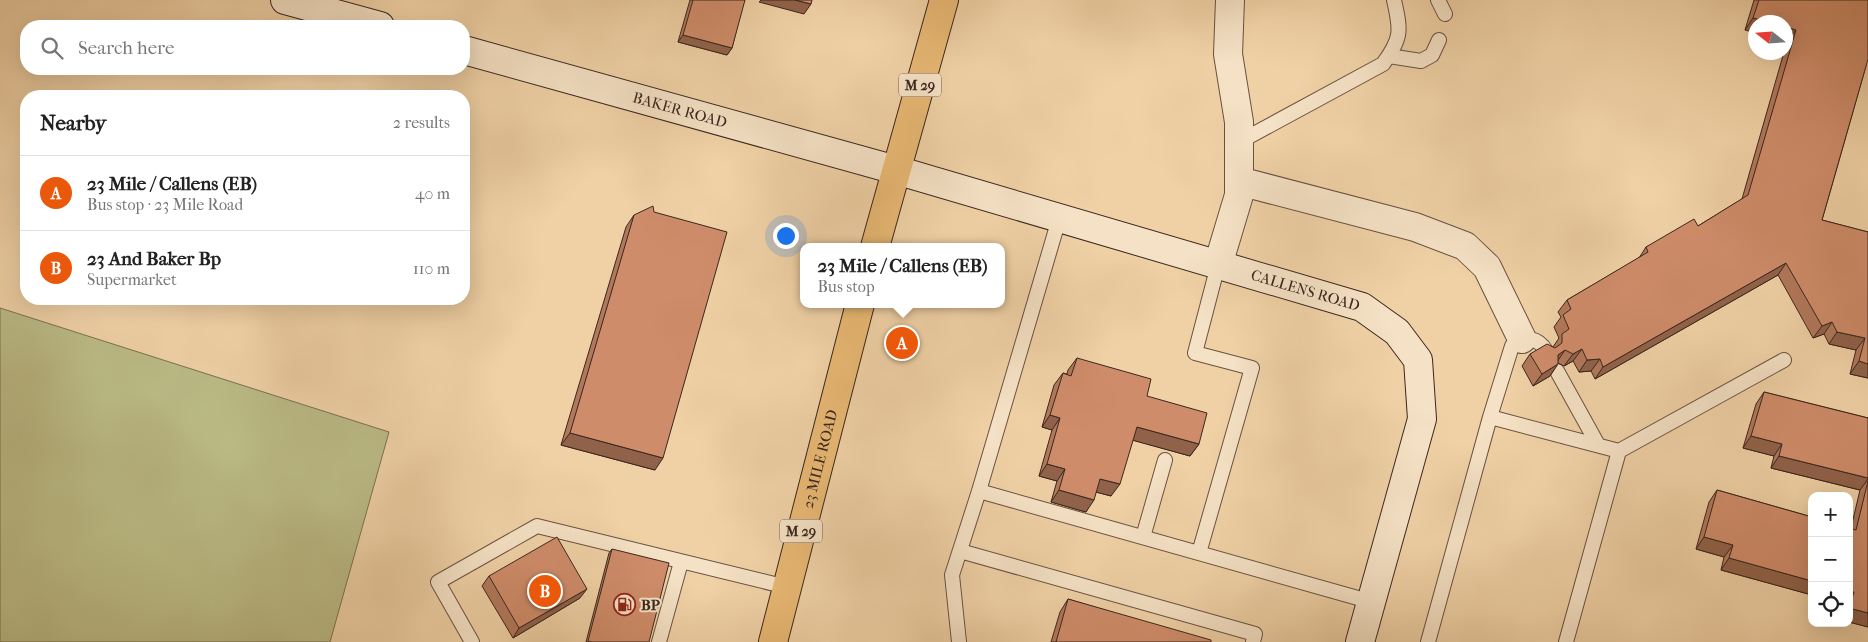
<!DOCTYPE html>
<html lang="en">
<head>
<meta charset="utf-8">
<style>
	:root { --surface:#fff; --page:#f6f6f6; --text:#222; --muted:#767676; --line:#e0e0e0; --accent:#ea580c }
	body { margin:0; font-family:"IM FELL French Canon",serif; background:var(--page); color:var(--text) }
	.controls { position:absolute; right:15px; bottom:15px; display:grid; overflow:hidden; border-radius:10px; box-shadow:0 5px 20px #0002 }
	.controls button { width:45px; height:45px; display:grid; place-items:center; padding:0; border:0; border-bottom:1px solid var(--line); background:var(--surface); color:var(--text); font:25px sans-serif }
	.compass { position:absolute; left:1748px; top:15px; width:45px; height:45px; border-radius:50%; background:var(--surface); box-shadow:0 5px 20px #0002; rotate:287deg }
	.you { position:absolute; left:785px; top:235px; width:18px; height:18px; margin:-12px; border:4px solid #fff; border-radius:50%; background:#1a73e8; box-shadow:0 0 0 8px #1a73e833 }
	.badge { display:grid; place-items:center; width:32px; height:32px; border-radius:50%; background:var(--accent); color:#fff; font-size:16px; font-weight:700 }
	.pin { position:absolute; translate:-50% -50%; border:2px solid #fff; box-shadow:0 1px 5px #0006 }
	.popup { position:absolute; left:800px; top:243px; width:205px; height:65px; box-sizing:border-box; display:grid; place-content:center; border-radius:10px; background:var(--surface); filter:drop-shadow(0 1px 4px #0005); font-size:16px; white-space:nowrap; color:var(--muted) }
	.popup b { font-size:19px; color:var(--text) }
	.popup::after { content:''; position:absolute; left:50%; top:100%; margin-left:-10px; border:10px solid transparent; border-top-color:var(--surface) }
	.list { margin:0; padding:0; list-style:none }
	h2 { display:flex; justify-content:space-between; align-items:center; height:65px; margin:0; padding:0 20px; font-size:21px }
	h2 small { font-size:16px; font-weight:400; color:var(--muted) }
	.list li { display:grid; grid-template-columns:32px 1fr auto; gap:15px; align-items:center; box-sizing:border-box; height:75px; padding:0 20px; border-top:1px solid var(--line) }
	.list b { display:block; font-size:19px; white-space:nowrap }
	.list p { margin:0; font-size:16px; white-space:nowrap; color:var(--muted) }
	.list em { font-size:16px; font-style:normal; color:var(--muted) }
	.icon { flex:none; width:28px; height:28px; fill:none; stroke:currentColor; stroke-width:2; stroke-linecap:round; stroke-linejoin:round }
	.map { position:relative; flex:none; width:1868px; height:642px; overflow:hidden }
	.search { position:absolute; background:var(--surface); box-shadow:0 5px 20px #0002; left:20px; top:20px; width:450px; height:55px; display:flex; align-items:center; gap:12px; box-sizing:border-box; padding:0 18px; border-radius:20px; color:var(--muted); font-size:19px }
	.panel { position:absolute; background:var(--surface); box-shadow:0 5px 20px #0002; left:20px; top:90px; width:450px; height:215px; border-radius:20px }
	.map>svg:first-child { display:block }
	.green { fill:#bbbb86; stroke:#7a7152 }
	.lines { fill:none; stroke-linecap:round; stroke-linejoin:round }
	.lane-casing { stroke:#685240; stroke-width:16 }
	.street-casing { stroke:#685240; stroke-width:30 }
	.secondary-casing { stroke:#3a271e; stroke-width:30 }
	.primary-casing { stroke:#3a271e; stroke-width:30 }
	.lane { stroke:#f5e1c5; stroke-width:14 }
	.street { stroke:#f5e1c5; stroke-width:28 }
	.secondary { stroke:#f5e1c5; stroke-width:28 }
	.primary { stroke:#e8b873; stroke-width:28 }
	.wall { fill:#b2785b; stroke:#3a271e }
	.shaded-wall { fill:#91624a; stroke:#3a271e }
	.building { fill:#cf8c6a; stroke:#3a271e }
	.labels { text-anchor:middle; stroke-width:4; stroke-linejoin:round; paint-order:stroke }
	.shield { fill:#f5e1c5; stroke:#725f50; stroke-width:1 }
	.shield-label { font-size:14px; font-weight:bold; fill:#3a271e }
	.street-label { font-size:15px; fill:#3a271e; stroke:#f5e1c5 }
	.poi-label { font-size:15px; font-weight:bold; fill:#3a271e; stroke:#f5e1c5; text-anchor:start }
</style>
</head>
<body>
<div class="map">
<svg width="1868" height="642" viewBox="0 0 1868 642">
	<rect width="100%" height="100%" fill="#f0d1a6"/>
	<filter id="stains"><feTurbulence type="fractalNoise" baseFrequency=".004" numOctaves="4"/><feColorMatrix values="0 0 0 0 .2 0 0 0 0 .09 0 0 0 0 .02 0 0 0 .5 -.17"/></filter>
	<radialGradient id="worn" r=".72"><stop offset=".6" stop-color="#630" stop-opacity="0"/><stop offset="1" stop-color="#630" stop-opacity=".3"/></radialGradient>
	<!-- green -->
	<path class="green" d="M0 308 389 432 330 642H0Z"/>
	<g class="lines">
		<defs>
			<path id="lane" d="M1438 0 1445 14
				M1389 56 1421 61 1432 55 1439 40
				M1239 142 1383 64C1402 38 1401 31 1394 0
				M1557 371 1598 445
				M1490 417 1512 346C1523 334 1539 338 1546 351
				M1619 451 1784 360
				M979 491 1372 602
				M1143 537 1165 460
				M960 551 1255 634 1253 642
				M1199 553 1252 368 1195 353 1218 265
				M472 642 438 582 537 526 787 587
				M659 642 681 562
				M959 642 952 575 979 491 1059 219
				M1428 642 1490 417 1619 451 1566 642"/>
			<path id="street" d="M1239 181 1415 227 1465 246 1487 267 1522 339
				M1218 265 1239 195V122L1228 54 1230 0"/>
			<g id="secondary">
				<path d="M285 0 380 26"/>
				<path id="s1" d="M464 50 896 170 1362 307 1397 332 1418 360 1422 419 1360 642"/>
			</g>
			<g id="primary">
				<path d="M875 247 944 0"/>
				<path id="s2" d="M773 642 860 304"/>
			</g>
		</defs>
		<!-- lane casing -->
		<use href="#lane" class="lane-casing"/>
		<!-- street casing -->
		<use href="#street" class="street-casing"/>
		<!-- secondary casing -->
		<use href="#secondary" class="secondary-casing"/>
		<!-- primary casing -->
		<use href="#primary" class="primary-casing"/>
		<!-- lane -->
		<use href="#lane" class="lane"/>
		<!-- street -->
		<use href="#street" class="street"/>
		<!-- secondary -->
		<use href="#secondary" class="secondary"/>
		<!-- primary -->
		<use href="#primary" class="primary"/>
	</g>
	<!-- wall -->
	<path class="wall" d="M690 0H744L732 48 727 55 678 42Z
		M1754 0H1868L1866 66 1822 220 1868 232V378L1850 374 1856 350 1829 344 1824 334 1813 338 1778 275 1595 379 1591 371 1579 372 1573 361 1564 366 1558 363 1550 376 1533 386 1522 366 1530 354 1553 347 1559 338 1554 327 1561 317 1558 312 1567 300 1639 258 1646 247 1698 226 1742 199 1784 52H1786V48L1787 42 1786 41V22L1745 30Z
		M634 215 655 470 561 445 626 227Z
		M1077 358 1147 396 1199 444 1190 456 1133 440 1111 496 1096 492 1086 512 1051 502 1057 481 1039 476 1052 430 1042 427 1054 385 1063 373 1067 374 1068 370Z
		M1764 392 1868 418V627L1849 622V528H1851L1860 490 1771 468 1774 456 1743 448 1756 404Z
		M1717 490 1812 517V595L1721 570 1724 557 1696 549 1709 502Z
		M612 549 649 642H586L609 553Z
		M489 576 580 598 513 638 482 586Z
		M1068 599 1211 642H1051L1060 612Z"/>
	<!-- shaded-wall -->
	<path class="shaded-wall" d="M761 0H795L811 4 804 14 759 2Z
		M1753 18 1769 22H1756V33L1745 30Z
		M1786 27 1796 30 1787 42 1786 41Z
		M683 35 732 48 727 55 678 42Z
		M1786 263 1778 275 1595 379 1603 367Z
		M1832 322 1824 334 1813 338 1822 326Z
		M1837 332 1865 338 1856 350 1829 344Z
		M1582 349 1573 361 1564 366 1573 354Z
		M1565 350 1557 362 1558 355Z
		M1600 359 1591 371 1579 372 1587 360Z
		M1859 361 1868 364V378L1850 374Z
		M1558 364 1550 376 1533 386 1542 374Z
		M1050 415 1060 418 1052 430 1042 427Z
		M1137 427 1199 444 1190 456 1128 439Z
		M570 433 663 458 655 470 561 445Z
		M1751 436 1782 444 1774 456 1743 448Z
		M1779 456 1868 478V479L1860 490 1771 468Z
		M1047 464 1065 469 1057 481 1039 476Z
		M1100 479 1120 484 1111 496 1092 491Z
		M1059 490 1094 500 1086 512 1051 502Z
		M1704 537 1733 545 1724 557 1696 549Z
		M1729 558 1812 581V595L1721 570Z
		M587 589 580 598 513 638 519 628Z
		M1849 591 1854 592 1849 598Z
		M1849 608 1868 613V627L1849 622Z"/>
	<!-- building -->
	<path class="building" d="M693 0H745L732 48 683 35Z
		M795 0H812L811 4Z
		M1759 0H1868V59L1822 220 1868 232V364L1859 361 1865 338 1837 332 1832 322 1822 326 1786 263 1603 367 1600 359 1587 360 1582 349 1573 354 1565 350 1558 355V364L1542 374 1530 354 1547 344 1555 348 1562 343V334L1569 329 1563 315 1571 309 1567 300 1648 252 1646 247 1694 219 1698 226 1748 195 1796 30 1786 27V22H1769L1753 18Z
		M653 206 654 212 727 232 663 458 570 433 634 215Z
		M1077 358 1151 379 1147 396 1207 413 1199 444 1137 427 1120 484 1100 479 1094 500 1059 490 1065 469 1047 464 1060 418 1050 415 1063 373 1071 376Z
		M1764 392 1868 418V478L1779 456 1782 444 1751 436Z
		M1868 481V613L1849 608 1854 592 1849 591V528L1856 530Z
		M1717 490 1812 517V581L1729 558 1733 545 1704 537Z
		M557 537 587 589 519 628 489 576Z
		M612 549 669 563 649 642H592L588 641Z
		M1068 599 1211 640V642H1056Z"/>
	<!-- icons -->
	<defs>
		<symbol id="fuel-ring" viewBox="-11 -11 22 22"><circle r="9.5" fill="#f5e1c5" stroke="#8f2418" stroke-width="1.5"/><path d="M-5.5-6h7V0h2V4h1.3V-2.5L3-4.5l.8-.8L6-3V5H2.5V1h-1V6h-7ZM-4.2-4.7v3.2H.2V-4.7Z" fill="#8f2418"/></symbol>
	</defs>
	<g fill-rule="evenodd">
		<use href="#fuel-ring" x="612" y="592" width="25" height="25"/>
	</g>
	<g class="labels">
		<!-- shield labels -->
		<g class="shield">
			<rect x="899" y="73.5" width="42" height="23" rx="4"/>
			<rect x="780" y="519.5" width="42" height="23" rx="4"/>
		</g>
		<g class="shield-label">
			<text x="920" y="90">M 29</text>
			<text x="801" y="536">M 29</text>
		</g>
		<!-- street labels -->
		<g class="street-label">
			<text dy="5" stroke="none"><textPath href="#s1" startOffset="224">BAKER ROAD</textPath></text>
			<text dy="5" stroke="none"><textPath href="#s1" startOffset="875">CALLENS ROAD</textPath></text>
			<text dy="5" stroke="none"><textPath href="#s2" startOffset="189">23 MILE ROAD</textPath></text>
		</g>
		<!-- poi labels -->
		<g class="poi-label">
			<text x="641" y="610">BP</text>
		</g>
	</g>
	<rect width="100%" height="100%" filter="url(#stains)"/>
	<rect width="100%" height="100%" fill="url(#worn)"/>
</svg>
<div class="controls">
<button>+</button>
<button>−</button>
<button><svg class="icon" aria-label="locate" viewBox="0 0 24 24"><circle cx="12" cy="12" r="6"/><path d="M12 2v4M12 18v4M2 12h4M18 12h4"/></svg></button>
</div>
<svg class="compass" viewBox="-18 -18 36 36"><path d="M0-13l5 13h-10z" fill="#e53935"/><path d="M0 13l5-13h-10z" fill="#767676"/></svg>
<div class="you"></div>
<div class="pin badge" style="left:902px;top:343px">A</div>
<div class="popup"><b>23 Mile / Callens (EB)</b>Bus stop</div>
<div class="pin badge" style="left:545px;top:591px">B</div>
<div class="search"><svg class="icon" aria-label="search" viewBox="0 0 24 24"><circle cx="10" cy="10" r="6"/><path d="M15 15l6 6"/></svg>Search here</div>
<section class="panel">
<h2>Nearby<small>2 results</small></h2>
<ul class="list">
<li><span class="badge">A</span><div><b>23 Mile / Callens (EB)</b><p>Bus stop · 23 Mile Road</p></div><em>40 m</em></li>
<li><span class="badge">B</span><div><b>23 And Baker Bp</b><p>Supermarket</p></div><em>110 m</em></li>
</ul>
</section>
</div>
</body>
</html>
